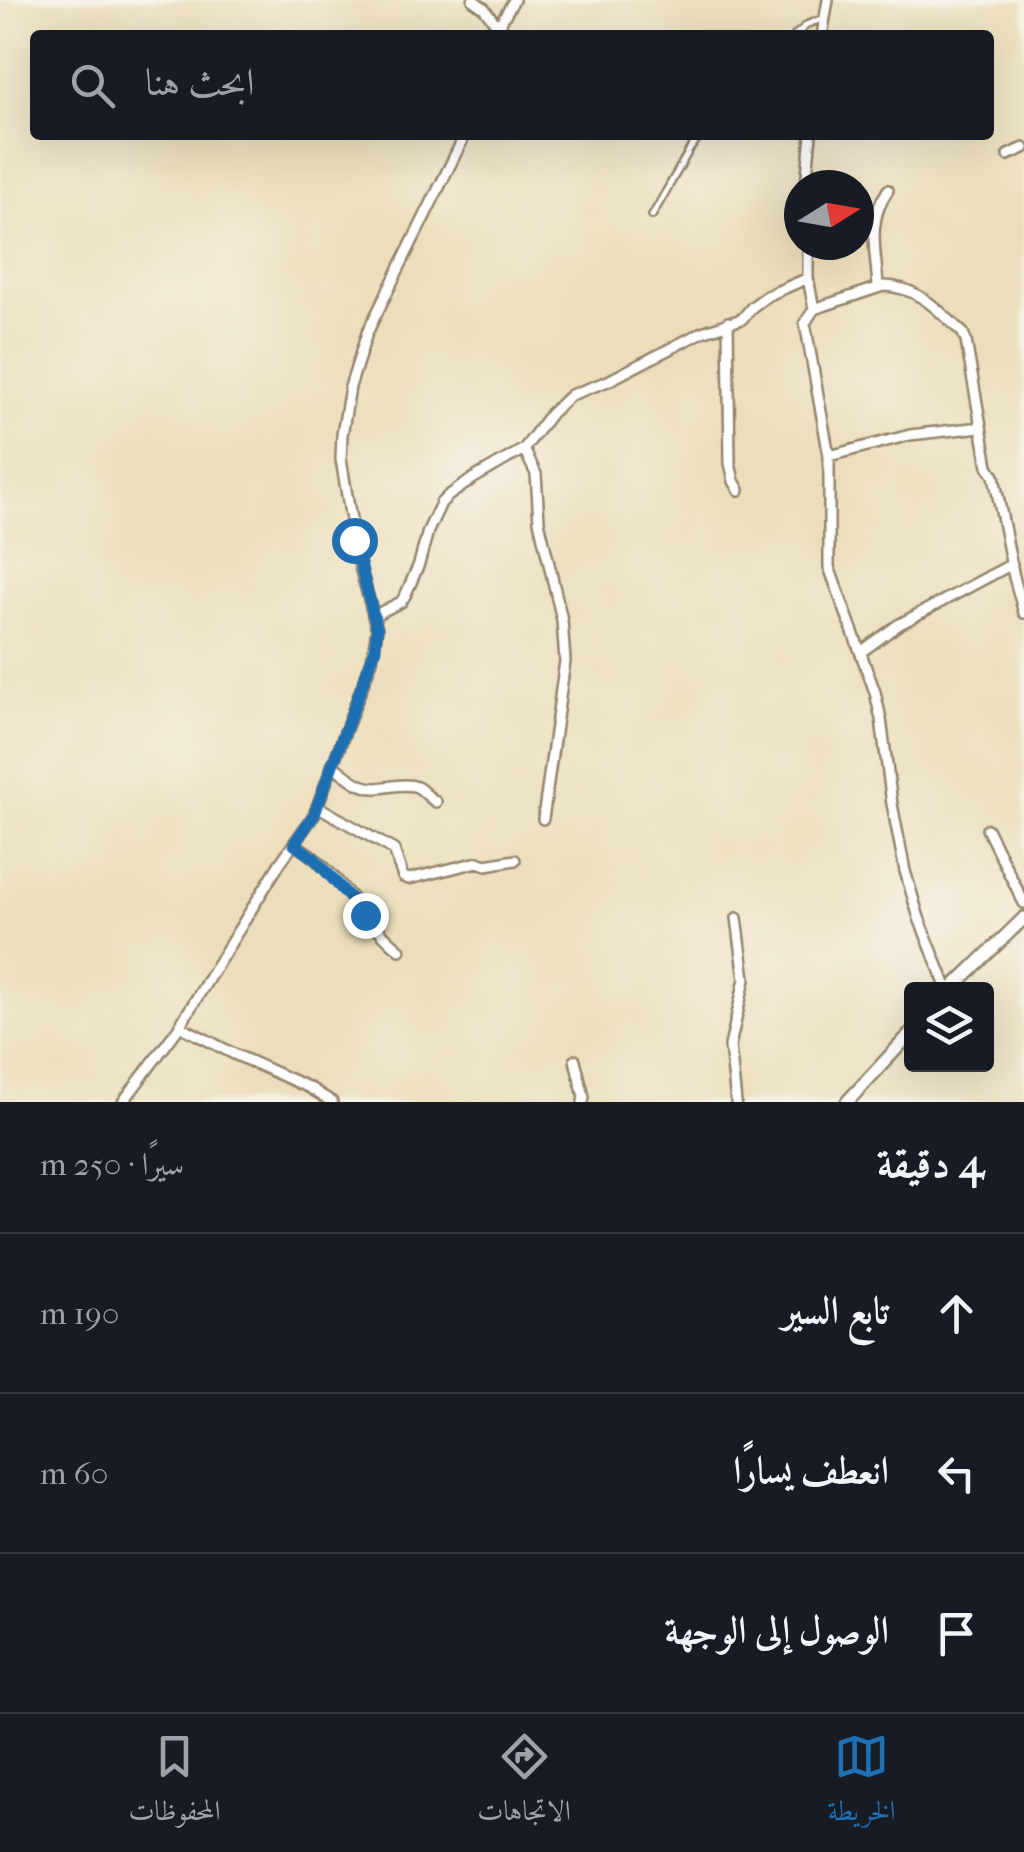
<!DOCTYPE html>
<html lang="ar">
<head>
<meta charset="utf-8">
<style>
	:root { --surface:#171b24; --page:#242831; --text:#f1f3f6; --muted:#9ea1a6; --line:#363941; --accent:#1f6fb2 }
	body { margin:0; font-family:"IM FELL French Canon",Amiri,serif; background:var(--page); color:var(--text); direction:rtl }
	.controls { position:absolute; right:30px; bottom:30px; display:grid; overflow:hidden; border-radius:10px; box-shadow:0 10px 40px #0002 }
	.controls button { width:90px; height:90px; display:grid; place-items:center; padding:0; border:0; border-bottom:2px solid var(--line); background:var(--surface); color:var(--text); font:50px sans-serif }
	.compass { position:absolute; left:784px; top:170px; width:90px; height:90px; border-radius:50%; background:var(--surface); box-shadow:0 10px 40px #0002; rotate:79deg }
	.stop { position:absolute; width:30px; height:30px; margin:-22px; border:8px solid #1f6fb2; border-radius:50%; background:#fff }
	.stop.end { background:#1f6fb2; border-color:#fff; box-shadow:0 2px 10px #0008 }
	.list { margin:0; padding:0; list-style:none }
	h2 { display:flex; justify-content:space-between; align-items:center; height:130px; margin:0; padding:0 40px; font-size:42px }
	h2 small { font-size:32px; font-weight:400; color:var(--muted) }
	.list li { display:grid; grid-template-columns:65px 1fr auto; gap:30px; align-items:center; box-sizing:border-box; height:160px; padding:0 40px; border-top:2px solid var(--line) }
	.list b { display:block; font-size:38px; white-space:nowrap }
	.list em { font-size:32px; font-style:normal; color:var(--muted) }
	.icon { flex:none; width:55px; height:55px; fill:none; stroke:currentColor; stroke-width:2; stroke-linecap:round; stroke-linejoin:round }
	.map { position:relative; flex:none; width:1024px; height:1102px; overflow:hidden; direction:ltr }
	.search { position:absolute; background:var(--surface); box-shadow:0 10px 40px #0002; left:30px; right:30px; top:30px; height:110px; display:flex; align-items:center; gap:25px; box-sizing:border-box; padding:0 35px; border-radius:10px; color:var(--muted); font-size:38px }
	.sheet { height:610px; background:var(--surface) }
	nav { display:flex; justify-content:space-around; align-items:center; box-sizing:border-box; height:140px; border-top:2px solid var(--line); background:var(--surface); font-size:28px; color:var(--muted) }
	nav a { display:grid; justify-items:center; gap:5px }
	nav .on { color:var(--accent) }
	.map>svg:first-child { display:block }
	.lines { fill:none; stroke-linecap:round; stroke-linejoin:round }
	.service-casing { stroke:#94846c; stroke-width:10 }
	.minor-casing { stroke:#94846c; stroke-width:14 }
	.tertiary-casing { stroke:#94846c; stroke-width:16 }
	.service { stroke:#fff; stroke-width:5 }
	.minor { stroke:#fff; stroke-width:9 }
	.tertiary { stroke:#fff; stroke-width:11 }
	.route { stroke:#1f6fb2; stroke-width:12 }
</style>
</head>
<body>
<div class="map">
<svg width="1024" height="1102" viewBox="0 0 1024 1102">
	<rect width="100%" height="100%" fill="#f7f3e8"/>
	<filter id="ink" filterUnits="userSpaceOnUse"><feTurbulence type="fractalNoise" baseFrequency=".01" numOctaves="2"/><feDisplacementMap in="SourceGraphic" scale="20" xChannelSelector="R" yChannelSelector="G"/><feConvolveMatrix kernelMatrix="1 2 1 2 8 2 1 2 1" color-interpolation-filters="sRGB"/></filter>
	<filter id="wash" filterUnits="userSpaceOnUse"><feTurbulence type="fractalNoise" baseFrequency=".0048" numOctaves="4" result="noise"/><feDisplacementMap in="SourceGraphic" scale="40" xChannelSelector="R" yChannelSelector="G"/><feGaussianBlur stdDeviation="2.25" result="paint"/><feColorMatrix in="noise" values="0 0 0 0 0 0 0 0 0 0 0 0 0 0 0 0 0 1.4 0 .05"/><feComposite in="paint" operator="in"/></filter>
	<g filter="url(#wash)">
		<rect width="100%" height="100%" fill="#ecdebb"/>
	</g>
	<g filter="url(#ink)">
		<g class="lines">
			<defs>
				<path id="service" d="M795 35 808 24 822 19
					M652 216 690 149 701 135"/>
				<path id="minor" d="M473 0 484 8 499 28
					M498 35 502 20 514 0
					M822 35 828 0
					M1008 155 1024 148
					M806 185 811 135
					M808 245V278L814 309
					M878 287C876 251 866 222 888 190
					M728 322 730 463 734 481 739 490
					M524 449 536 474 539 521 562 620 565 661 543 819
					M829 456 910 435 981 427
					M373 616 401 602 406 594 419 564 428 531 441 503 448 496 474 478 524 449 551 413 571 395 608 381 702 332 742 319 752 307 767 296 808 278
					M861 652 898 625 1012 564
					M332 765C345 774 358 788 375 788 388 788 404 782 417 787 424 791 429 798 436 802
					M317 806 394 850 403 877 409 879 478 862 486 865 515 860
					M987 829 1024 903
					M294 844C338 868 361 919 400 950
					M947 989 919 918 905 871 892 804 881 719 875 692 829 567V456L805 323 814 309 883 286C918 286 939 311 963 333L966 341 988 466 994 476 1014 577 1024 613
					M180 1026 234 1054 310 1088 332 1102
					M575 1060 584 1097 583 1102
					M123 1102 177 1030 280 863 314 815 372 660 377 629 357 556 341 459 342 435 350 387 367 333 465 135
					M736 1102 730 1046 745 979 737 918"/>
				<path id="tertiary" d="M951 989 1024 918
					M847 1102 912 1032"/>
			</defs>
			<!-- service casing -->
			<use href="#service" class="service-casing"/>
			<!-- minor casing -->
			<use href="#minor" class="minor-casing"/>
			<!-- tertiary casing -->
			<use href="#tertiary" class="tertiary-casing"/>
			<!-- service -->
			<use href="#service" class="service"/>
			<!-- minor -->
			<use href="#minor" class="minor"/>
			<!-- tertiary -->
			<use href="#tertiary" class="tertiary"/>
		</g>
	</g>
	<g class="lines" filter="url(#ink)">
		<!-- route -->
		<path class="route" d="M354 540 377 629 375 650 314 815 294 844 315 859 365 915"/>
	</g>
</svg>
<div class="controls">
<button><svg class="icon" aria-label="layers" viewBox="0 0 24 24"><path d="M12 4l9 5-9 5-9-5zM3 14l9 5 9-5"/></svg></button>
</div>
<svg class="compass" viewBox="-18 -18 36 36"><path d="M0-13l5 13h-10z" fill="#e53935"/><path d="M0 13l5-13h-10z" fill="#9ea1a6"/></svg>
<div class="stop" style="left:354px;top:540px"></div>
<div class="stop end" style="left:365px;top:915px"></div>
<div class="search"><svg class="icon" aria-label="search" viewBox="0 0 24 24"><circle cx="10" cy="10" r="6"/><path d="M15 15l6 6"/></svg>ابحث هنا</div>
</div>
<section class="sheet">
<h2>4 دقيقة<small>سيرًا · 250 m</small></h2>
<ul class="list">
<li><svg class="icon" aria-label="ahead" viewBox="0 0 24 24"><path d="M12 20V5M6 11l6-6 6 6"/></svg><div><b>تابع السير</b></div><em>190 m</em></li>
<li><svg class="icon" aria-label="left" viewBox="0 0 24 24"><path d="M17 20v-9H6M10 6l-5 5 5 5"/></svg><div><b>انعطف يسارًا</b></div><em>60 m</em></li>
<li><svg class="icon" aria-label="arrive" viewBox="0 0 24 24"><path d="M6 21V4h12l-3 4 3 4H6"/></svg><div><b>الوصول إلى الوجهة</b></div></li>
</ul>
</section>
<nav>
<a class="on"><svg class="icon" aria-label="map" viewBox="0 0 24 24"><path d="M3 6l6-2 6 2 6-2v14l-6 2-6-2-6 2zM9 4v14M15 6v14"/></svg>الخريطة</a>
<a><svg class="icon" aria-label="directions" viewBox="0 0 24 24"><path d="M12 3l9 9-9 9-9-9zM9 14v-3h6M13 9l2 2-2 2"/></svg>الاتجاهات</a>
<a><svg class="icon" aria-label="saved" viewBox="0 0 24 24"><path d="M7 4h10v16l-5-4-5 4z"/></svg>المحفوظات</a>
</nav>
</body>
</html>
